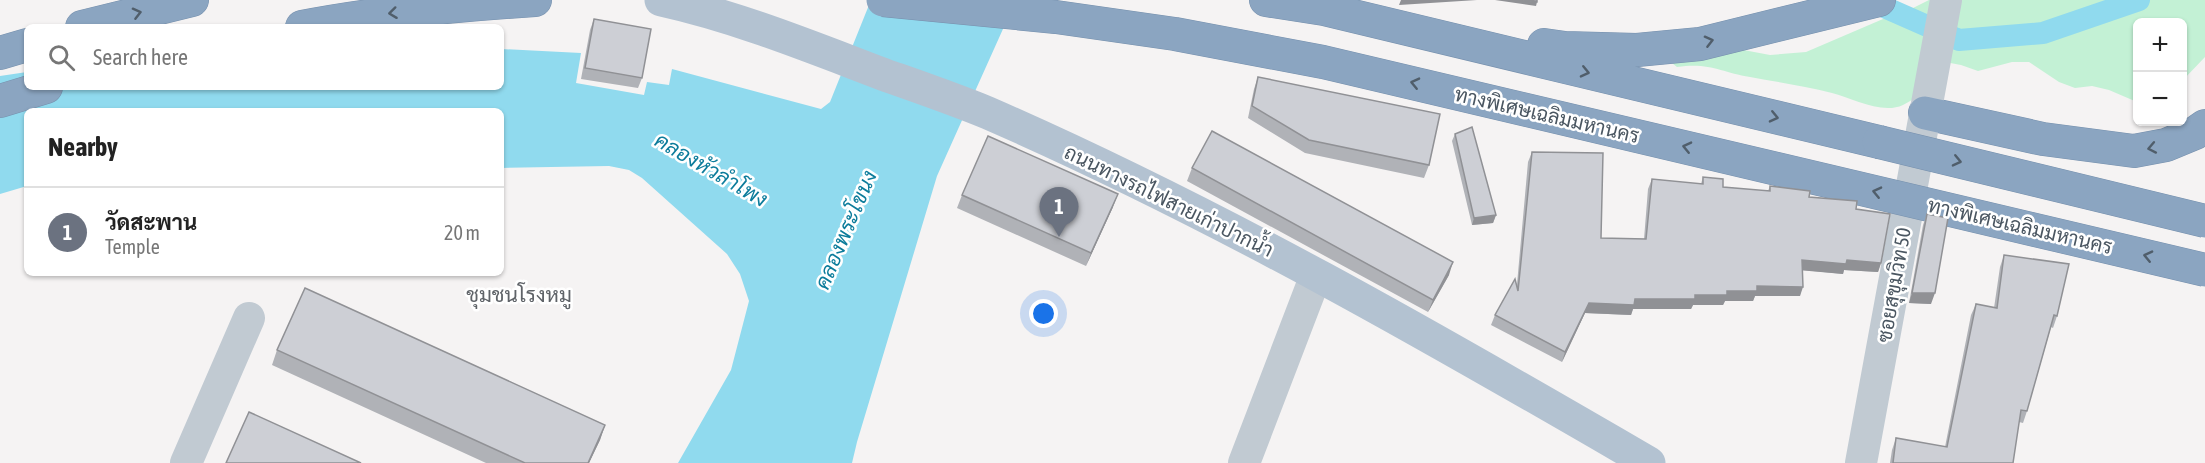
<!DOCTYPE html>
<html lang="en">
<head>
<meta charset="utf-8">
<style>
	:root { --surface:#fff; --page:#f2f2f2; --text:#222; --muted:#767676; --line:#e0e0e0; --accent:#7c3aed }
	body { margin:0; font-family:"Asap Condensed",Sarabun,sans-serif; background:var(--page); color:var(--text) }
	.controls { position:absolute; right:18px; top:18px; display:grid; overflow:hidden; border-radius:9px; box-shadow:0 2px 4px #0004 }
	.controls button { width:54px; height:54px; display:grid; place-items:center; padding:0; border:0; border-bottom:2px solid var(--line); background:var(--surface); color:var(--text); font:30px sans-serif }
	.you { position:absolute; left:1044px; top:314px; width:21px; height:21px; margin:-15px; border:4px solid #fff; border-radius:50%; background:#1a73e8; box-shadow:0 0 0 9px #1a73e833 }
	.badge { display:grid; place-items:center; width:39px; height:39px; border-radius:50%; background:var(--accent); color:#fff; font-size:20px; font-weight:700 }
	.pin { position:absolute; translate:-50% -50px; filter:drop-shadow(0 2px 3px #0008) }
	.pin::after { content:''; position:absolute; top:32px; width:21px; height:18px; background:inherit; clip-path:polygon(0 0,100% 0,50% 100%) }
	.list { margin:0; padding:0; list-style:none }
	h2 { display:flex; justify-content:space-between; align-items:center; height:78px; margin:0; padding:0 24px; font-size:26px }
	h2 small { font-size:20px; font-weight:400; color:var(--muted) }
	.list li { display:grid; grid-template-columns:39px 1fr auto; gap:18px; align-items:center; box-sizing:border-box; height:90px; padding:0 24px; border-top:2px solid var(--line) }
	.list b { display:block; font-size:22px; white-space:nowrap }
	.list p { margin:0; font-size:20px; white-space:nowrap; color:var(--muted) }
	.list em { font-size:20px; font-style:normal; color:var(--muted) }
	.icon { flex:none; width:33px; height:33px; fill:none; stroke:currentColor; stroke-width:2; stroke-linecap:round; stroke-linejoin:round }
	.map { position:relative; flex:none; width:2205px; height:463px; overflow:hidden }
	.search { position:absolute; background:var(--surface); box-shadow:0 2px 4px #0004; left:24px; top:24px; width:480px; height:66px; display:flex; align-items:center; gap:15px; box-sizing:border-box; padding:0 21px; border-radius:9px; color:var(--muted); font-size:22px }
	.panel { position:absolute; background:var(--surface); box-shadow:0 2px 4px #0004; left:24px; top:108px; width:480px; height:168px; border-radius:9px }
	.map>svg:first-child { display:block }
	.green { fill:#c3f1d5 }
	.water { fill:#90daee }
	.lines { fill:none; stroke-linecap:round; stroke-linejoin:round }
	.canal { stroke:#90daee; stroke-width:22 }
	.highway-casing { stroke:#7690ad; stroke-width:34 }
	.minor { stroke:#c1cad2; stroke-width:32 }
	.major { stroke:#b3c2d1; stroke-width:33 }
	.highway { stroke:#8ba5c1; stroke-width:33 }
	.highway-bridge-casing { stroke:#7690ad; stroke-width:34; stroke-linecap:butt }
	.highway-bridge { stroke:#8ba5c1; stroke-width:33 }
	.wall { fill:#b0b2b7 }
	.shaded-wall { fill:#909195 }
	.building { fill:#cdcfd5; stroke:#909195; stroke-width:1.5 }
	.oneway { stroke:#505e6b }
	.labels { text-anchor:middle; stroke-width:5; stroke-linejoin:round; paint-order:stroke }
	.street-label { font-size:20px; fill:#4a5661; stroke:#fff }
	.water-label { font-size:21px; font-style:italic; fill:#0c7c9b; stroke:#fff }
	.neighbourhood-label { font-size:21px; fill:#5f6368; stroke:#fff }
</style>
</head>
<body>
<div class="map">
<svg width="2205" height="463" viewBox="0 0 2205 463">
	<rect width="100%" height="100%" fill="#f5f3f3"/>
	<!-- green -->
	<path class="green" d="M1929 0H2205V57L2183 80 2182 22H2138L2137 102 2109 90 2092 86 2075 88 2059 82 2029 62H2012L1978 71 1961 65 1945 62C1933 77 1921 97 1903 105 1882 115 1852 98 1832 93 1805 86 1777 82 1750 77 1721 72 1709 62 1677 67L1663 56 1717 45 1770 55 1806 52 1890 16 1907 11Z"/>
	<!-- water -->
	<path class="water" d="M871 0H1016L937 176 857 442 852 463H678L731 370 749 301 740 274 727 254 642 178 629 170 609 166 501 168V111H27V186L0 194V76L27 72V87H501V49L581 53 576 83 644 95 647 82 669 85 672 69 821 109 830 102Z"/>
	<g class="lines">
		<!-- canal -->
		<path class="canal" d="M1868 0 1959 40 2043 33 2139 0"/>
		<defs>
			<path id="highway" d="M1266 0 1324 9 1879 142
				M82 27 192 0
				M302 27C379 12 457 5 535 0
				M1544 45 1565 48 1637 50 1700 44 1879 0
				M0 53 27 45
				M0 101 46 87
				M1925 113 2043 139 2134 151 2166 145 2195 133 2205 126"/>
		</defs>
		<!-- highway casing -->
		<use href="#highway" class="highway-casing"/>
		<!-- minor -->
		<path class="minor" d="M186 463 249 318
			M1244 463 1316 275
			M1861 463 1946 0"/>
		<!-- major -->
		<path class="major" d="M661 0C738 17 811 47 885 75 919 87 954 99 988 113 1217 213 1434 338 1649 463"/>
		<!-- highway -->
		<use href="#highway" class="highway"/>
		<defs>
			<path id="highway-bridge" d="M883 0 1056 17 1175 34 1323 62 2205 270
				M1879 142 2205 221"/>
		</defs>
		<!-- highway-bridge casing -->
		<use href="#highway-bridge" class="highway-bridge-casing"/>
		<!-- highway-bridge -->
		<use href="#highway-bridge" class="highway-bridge"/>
	</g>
	<!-- wall -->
	<path class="wall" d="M594 19 642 78 638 88 581 79 590 30Z
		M1258 77 1429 165 1424 178 1305 153 1248 118 1254 89Z
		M1455 134 1496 215 1493 223 1472 225 1452 141Z
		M1532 152 1601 238 1644 239 1648 189 1652 179 1701 184 1703 177 1723 187 1768 191 1770 186 1809 197 1856 209 1881 263 1878 272 1844 270 1843 274 1803 270 1800 296H1755L1753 301H1725L1723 305H1693L1691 309H1633L1631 315 1585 313 1562 362 1491 325 1495 315 1517 284 1528 162Z
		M1192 168 1449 275 1428 312 1187 181Z
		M962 195 1113 207 1086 266 957 208Z
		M1927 214 1931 304 1909 303 1923 225Z
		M2004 255 2057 316 2053 328 2051 327 2027 411 2023 423 2019 422 2013 463H1890L1892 450 1896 438 1945 447 1971 315 1976 304 1994 308 2000 267Z
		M277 350 605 425 600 440 589 463H486L272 365Z"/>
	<!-- shaded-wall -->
	<path class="shaded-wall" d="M1401 0H1477L1399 5Z
		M1495 0H1523L1537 2 1536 6Z
		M1118 194 1113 207 1086 266 1091 253Z
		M1496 215 1493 223 1472 225 1474 218Z
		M1802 260H1847L1881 263 1878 272 1844 270 1843 274 1798 270Z
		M1453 262 1449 275 1428 312 1433 300Z
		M1757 286 1803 287 1800 296H1755L1753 301H1725L1723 305H1693L1691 309H1633L1631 315 1585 313 1562 362 1565 352 1589 303 1695 295Z
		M1912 293H1935L1931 304 1909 303Z
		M605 425 600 440 589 463H588Z"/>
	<!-- building -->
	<path class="building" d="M1523 0H1537V2Z
		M594 19 651 29 642 78 585 68Z
		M1258 77 1440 114 1429 165 1309 140 1252 106Z
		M1472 127 1496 215 1474 218 1455 134Z
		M1212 131 1453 262 1433 300 1192 168Z
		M988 136 1118 194 1091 253 962 195Z
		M1532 152 1603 153 1601 238 1646 239 1652 179 1703 184V177L1723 179V187L1770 191V186L1810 191 1809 197 1857 201 1856 209 1890 214 1881 263 1847 260 1846 264 1802 260 1803 287 1757 286V291H1727V295H1695V299H1635L1634 305 1589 303 1565 352 1495 315 1515 279 1518 291Z
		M1927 214 1948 218 1935 293H1912Z
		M2004 255 2069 264 2057 316 2054 315 2027 411 2021 410 2013 463H1893L1896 438 1947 447 1976 304 1997 308Z
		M305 288 605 425 588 463H525L277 350Z
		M249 412 361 463H226Z"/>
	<!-- one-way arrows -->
	<defs><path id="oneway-chevron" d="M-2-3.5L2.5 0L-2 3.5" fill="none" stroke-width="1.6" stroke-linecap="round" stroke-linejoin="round" transform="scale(1.5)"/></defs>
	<g class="oneway">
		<use href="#oneway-chevron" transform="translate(137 13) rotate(-14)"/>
		<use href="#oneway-chevron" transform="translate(393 13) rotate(173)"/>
		<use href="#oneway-chevron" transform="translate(1709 41) rotate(-14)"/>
		<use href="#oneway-chevron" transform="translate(1585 72) rotate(13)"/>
		<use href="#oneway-chevron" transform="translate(1415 83) rotate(-167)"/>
		<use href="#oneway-chevron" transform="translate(1774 117) rotate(13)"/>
		<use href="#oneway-chevron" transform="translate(1687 147) rotate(-167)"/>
		<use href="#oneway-chevron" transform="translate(2152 148) rotate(169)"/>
		<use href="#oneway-chevron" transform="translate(1957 161) rotate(13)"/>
		<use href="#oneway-chevron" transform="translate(1877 192) rotate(-167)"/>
		<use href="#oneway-chevron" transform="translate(2148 256) rotate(-167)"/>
	</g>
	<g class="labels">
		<!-- street labels -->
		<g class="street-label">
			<text transform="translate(1547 115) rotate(13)" y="7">ทางพิเศษเฉลิมมหานคร</text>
			<text transform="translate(1169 201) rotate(26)" y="7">ถนนทางรถไฟสายเก่าปากน้ำ</text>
			<text transform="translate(2020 226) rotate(13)" y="7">ทางพิเศษเฉลิมมหานคร</text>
			<text transform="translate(1894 285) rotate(-80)" y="7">ซอยสุขุมวิท 50</text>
		</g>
		<!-- water labels -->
		<g class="water-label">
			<text transform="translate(711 170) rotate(30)" y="7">คลองหัวลำโพง</text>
			<text transform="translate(846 230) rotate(-67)" y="7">คลองพระโขนง</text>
		</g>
		<!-- neighbourhood labels -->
		<g class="neighbourhood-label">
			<text x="519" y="302">ชุมชนโรงหมู</text>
		</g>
	</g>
</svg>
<div class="controls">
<button>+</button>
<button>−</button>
</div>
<div class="you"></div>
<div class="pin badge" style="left:1059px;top:237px;background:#6b7280">1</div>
<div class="search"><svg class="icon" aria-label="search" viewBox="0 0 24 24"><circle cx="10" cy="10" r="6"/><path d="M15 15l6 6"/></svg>Search here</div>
<section class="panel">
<h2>Nearby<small></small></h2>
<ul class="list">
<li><span class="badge" style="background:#6b7280">1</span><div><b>วัดสะพาน</b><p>Temple</p></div><em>20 m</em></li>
</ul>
</section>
</div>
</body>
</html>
